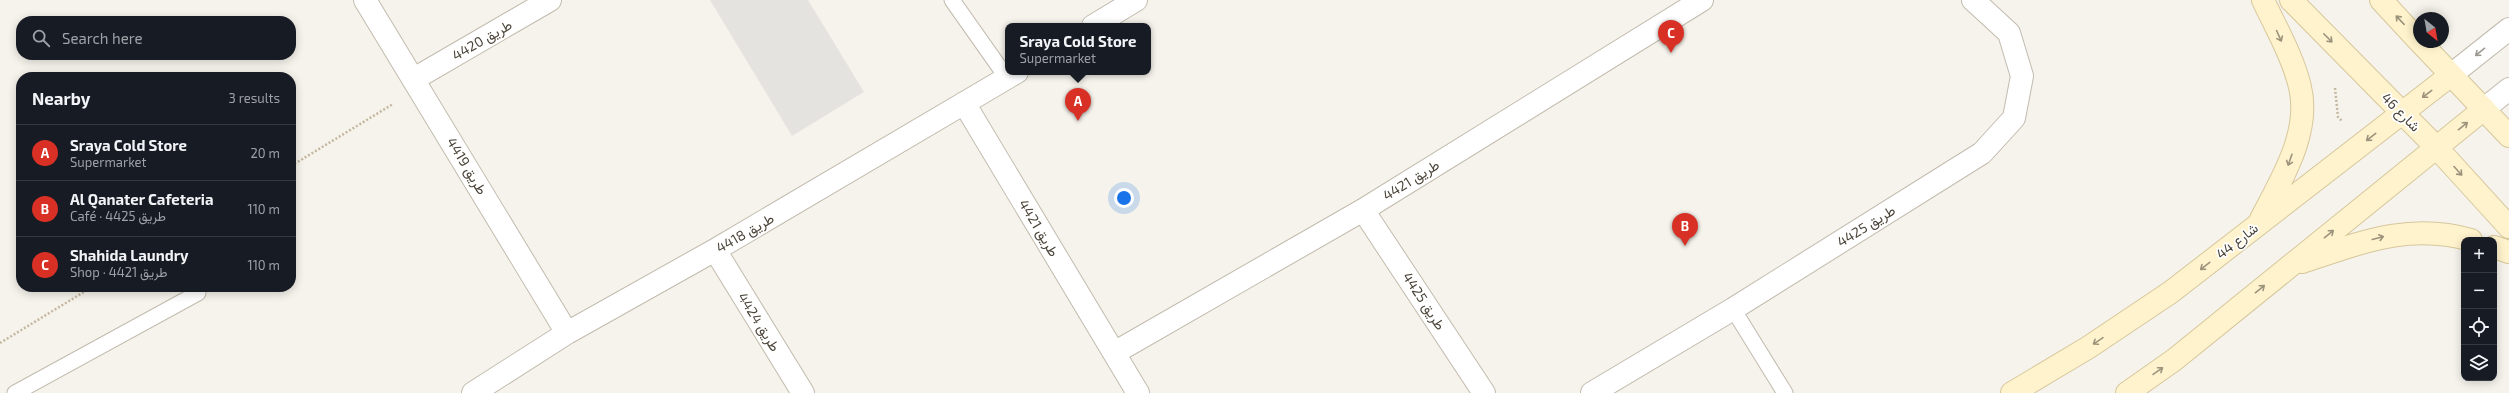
<!DOCTYPE html>
<html lang="en">
<head>
<meta charset="utf-8">
<style>
	:root { --surface:#171b24; --page:#242831; --text:#f1f3f6; --muted:#9ea1a6; --line:#363941; --accent:#d93025 }
	body { margin:0; font-family:"Exo 2",Vazirmatn,sans-serif; background:var(--page); color:var(--text) }
	.controls { position:absolute; right:12px; bottom:12px; display:grid; overflow:hidden; border-radius:8px; box-shadow:0 2px 10px #0003 }
	.controls button { width:36px; height:36px; display:grid; place-items:center; padding:0; border:0; border-bottom:1px solid var(--line); background:var(--surface); color:var(--text); font:20px sans-serif }
	.compass { position:absolute; left:2413px; top:12px; width:36px; height:36px; border-radius:50%; background:var(--surface); box-shadow:0 2px 10px #0003; rotate:149deg }
	.you { position:absolute; left:1124px; top:198px; width:14px; height:14px; margin:-10px; border:3px solid #fff; border-radius:50%; background:#1a73e8; box-shadow:0 0 0 6px #1a73e833 }
	.badge { display:grid; place-items:center; width:26px; height:26px; border-radius:50%; background:var(--accent); color:#fff; font-size:13px; font-weight:700 }
	.pin { position:absolute; translate:-50% -33px; filter:drop-shadow(0 1px 2px #0008) }
	.pin::after { content:''; position:absolute; top:21px; width:14px; height:12px; background:inherit; clip-path:polygon(0 0,100% 0,50% 100%) }
	.popup { position:absolute; left:1005px; top:23px; width:146px; height:52px; box-sizing:border-box; display:grid; place-content:center; border-radius:8px; background:var(--surface); filter:drop-shadow(0 1px 3px #0005); font-size:13px; white-space:nowrap; color:var(--muted) }
	.popup b { font-size:15px; color:var(--text) }
	.popup::after { content:''; position:absolute; left:50%; top:100%; margin-left:-8px; border:8px solid transparent; border-top-color:var(--surface) }
	.list { margin:0; padding:0; list-style:none }
	h2 { display:flex; justify-content:space-between; align-items:center; height:52px; margin:0; padding:0 16px; font-size:17px }
	h2 small { font-size:13px; font-weight:400; color:var(--muted) }
	.list li { display:grid; grid-template-columns:26px 1fr auto; gap:12px; align-items:center; box-sizing:border-box; height:56px; padding:0 16px; border-top:1px solid var(--line) }
	.list b { display:block; font-size:15px; white-space:nowrap }
	.list p { margin:0; font-size:13px; white-space:nowrap; color:var(--muted) }
	.list em { font-size:13px; font-style:normal; color:var(--muted) }
	.icon { flex:none; width:22px; height:22px; fill:none; stroke:currentColor; stroke-width:2; stroke-linecap:round; stroke-linejoin:round }
	.map { position:relative; flex:none; width:2509px; height:393px; overflow:hidden }
	.search { position:absolute; background:var(--surface); box-shadow:0 2px 10px #0003; left:16px; top:16px; width:280px; height:44px; display:flex; align-items:center; gap:10px; box-sizing:border-box; padding:0 14px; border-radius:16px; color:var(--muted); font-size:15px }
	.panel { position:absolute; background:var(--surface); box-shadow:0 2px 10px #0003; left:16px; top:72px; width:280px; height:220px; border-radius:16px }
	.map>svg:first-child { display:block }
	.parking { fill:#e5e3e0 }
	.lines { fill:none; stroke-linecap:round; stroke-linejoin:round }
	.lane-casing { stroke:#c2bbae; stroke-width:17 }
	.street-casing { stroke:#c2bbae; stroke-width:24 }
	.secondary-casing { stroke:#d6c79b; stroke-width:24 }
	.path { stroke:#c4b79f; stroke-width:2.5; stroke-dasharray:2 2; stroke-linecap:butt }
	.lane { stroke:#fff; stroke-width:15 }
	.street { stroke:#fff; stroke-width:22 }
	.secondary { stroke:#fff3cd; stroke-width:22 }
	.oneway { stroke:#9c937c }
	.oneway2 { stroke:#9c9892 }
	.labels { text-anchor:middle; stroke-width:3.5; stroke-linejoin:round; paint-order:stroke }
	.street-label { font-size:14px; fill:#4b4439; stroke:#fff }
</style>
</head>
<body>
<div class="map">
<svg width="2509" height="393" viewBox="0 0 2509 393">
	<rect width="100%" height="100%" fill="#f6f3ec"/>
	<!-- parking -->
	<path class="parking" d="M710 0H808L864 92 792 136Z"/>
	<g class="lines">
		<defs>
			<path id="lane" d="M952 0 1007 78
				M1733 309 1785 393
				M15 393 198 293"/>
			<path id="street" d="M365 0 567 333
				M1093 26 1136 0
				M2451 75 2509 29
				M414 79 550 0
				M964 103 1138 393
				M2484 109 2509 89
				M1363 210 1484 393
				M715 250 803 393
				M1114 353 1363 210 1702 0
				M473 393 567 333 715 250 1017 72
				M1592 393 1733 309 1982 153 2014 118 2022 76 2009 33 1973 0"/>
			<path id="secondary" d="M2291 0 2437 148 2509 227
				M2381 0 2419 41
				M2420 42 2509 136
				M2261 219C2281 180 2311 133 2300 87 2293 57 2276 28 2263 0
				M2494 247 2509 252
				M2302 262C2360 243 2409 222 2471 240
				M2012 393 2089 347 2171 292 2451 75
				M2127 393 2174 360 2484 109"/>
		</defs>
		<!-- lane casing -->
		<use href="#lane" class="lane-casing"/>
		<!-- street casing -->
		<use href="#street" class="street-casing"/>
		<!-- secondary casing -->
		<use href="#secondary" class="secondary-casing"/>
		<!-- path -->
		<path class="path" d="M2335 88 2338 117 2342 121
			M291 166 393 104
			M0 343 92 287"/>
		<!-- lane -->
		<use href="#lane" class="lane"/>
		<!-- street -->
		<use href="#street" class="street"/>
		<!-- secondary -->
		<use href="#secondary" class="secondary"/>
	</g>
	<!-- one-way arrows -->
	<defs><path id="oneway-shaft" d="M-6 0H5M1.5-3L5.5 0L1.5 3" fill="none" stroke-width="1.6" stroke-linecap="round" stroke-linejoin="round"/></defs>
	<g class="oneway">
		<use href="#oneway-shaft" transform="translate(2400 20) rotate(-133)"/>
		<use href="#oneway-shaft" transform="translate(2279 36) rotate(66)"/>
		<use href="#oneway-shaft" transform="translate(2328 38) rotate(45)"/>
		<use href="#oneway-shaft" transform="translate(2427 94) rotate(143)"/>
		<use href="#oneway-shaft" transform="translate(2463 126) rotate(-39)"/>
		<use href="#oneway-shaft" transform="translate(2371 137) rotate(142)"/>
		<use href="#oneway-shaft" transform="translate(2290 160) rotate(109)"/>
		<use href="#oneway-shaft" transform="translate(2458 171) rotate(48)"/>
		<use href="#oneway-shaft" transform="translate(2329 234) rotate(-39)"/>
		<use href="#oneway-shaft" transform="translate(2378 238) rotate(-15)"/>
		<use href="#oneway-shaft" transform="translate(2205 266) rotate(142)"/>
		<use href="#oneway-shaft" transform="translate(2260 289) rotate(-39)"/>
		<use href="#oneway-shaft" transform="translate(2098 341) rotate(146)"/>
		<use href="#oneway-shaft" transform="translate(2158 371) rotate(-35)"/>
	</g>
	<use class="oneway2" href="#oneway-shaft" transform="translate(2480 52) rotate(141)"/>
	<g class="labels">
		<!-- street labels -->
		<g class="street-label">
			<text transform="translate(482 40) rotate(-30)" y="5">طريق 4420</text>
			<text transform="translate(2401 112) rotate(45)" y="5">شارع 46</text>
			<text transform="translate(467 166) rotate(59)" y="5">طريق 4419</text>
			<text transform="translate(1411 180) rotate(-32)" y="5">طريق 4421</text>
			<text transform="translate(1866 226) rotate(-32)" y="5">طريق 4425</text>
			<text transform="translate(1039 228) rotate(59)" y="5">طريق 4421</text>
			<text transform="translate(745 233) rotate(-30)" y="5">طريق 4418</text>
			<text transform="translate(2237 241) rotate(-38)" y="5">شارع 44</text>
			<text transform="translate(1424 301) rotate(57)" y="5">طريق 4425</text>
			<text transform="translate(759 322) rotate(58)" y="5">طريق 4424</text>
		</g>
	</g>
</svg>
<div class="controls">
<button>+</button>
<button>−</button>
<button><svg class="icon" aria-label="locate" viewBox="0 0 24 24"><circle cx="12" cy="12" r="6"/><path d="M12 2v4M12 18v4M2 12h4M18 12h4"/></svg></button>
<button><svg class="icon" aria-label="layers" viewBox="0 0 24 24"><path d="M12 4l9 5-9 5-9-5zM3 14l9 5 9-5"/></svg></button>
</div>
<svg class="compass" viewBox="-18 -18 36 36"><path d="M0-13l5 13h-10z" fill="#e53935"/><path d="M0 13l5-13h-10z" fill="#9ea1a6"/></svg>
<div class="you"></div>
<div class="pin badge" style="left:1078px;top:121px">A</div>
<div class="popup"><b>Sraya Cold Store</b>Supermarket</div>
<div class="pin badge" style="left:1685px;top:246px">B</div>
<div class="pin badge" style="left:1671px;top:53px">C</div>
<div class="search"><svg class="icon" aria-label="search" viewBox="0 0 24 24"><circle cx="10" cy="10" r="6"/><path d="M15 15l6 6"/></svg>Search here</div>
<section class="panel">
<h2>Nearby<small>3 results</small></h2>
<ul class="list">
<li><span class="badge">A</span><div><b>Sraya Cold Store</b><p>Supermarket</p></div><em>20 m</em></li>
<li><span class="badge">B</span><div><b>Al Qanater Cafeteria</b><p>Café · طريق 4425</p></div><em>110 m</em></li>
<li><span class="badge">C</span><div><b>Shahida Laundry</b><p>Shop · طريق 4421</p></div><em>110 m</em></li>
</ul>
</section>
</div>
</body>
</html>
